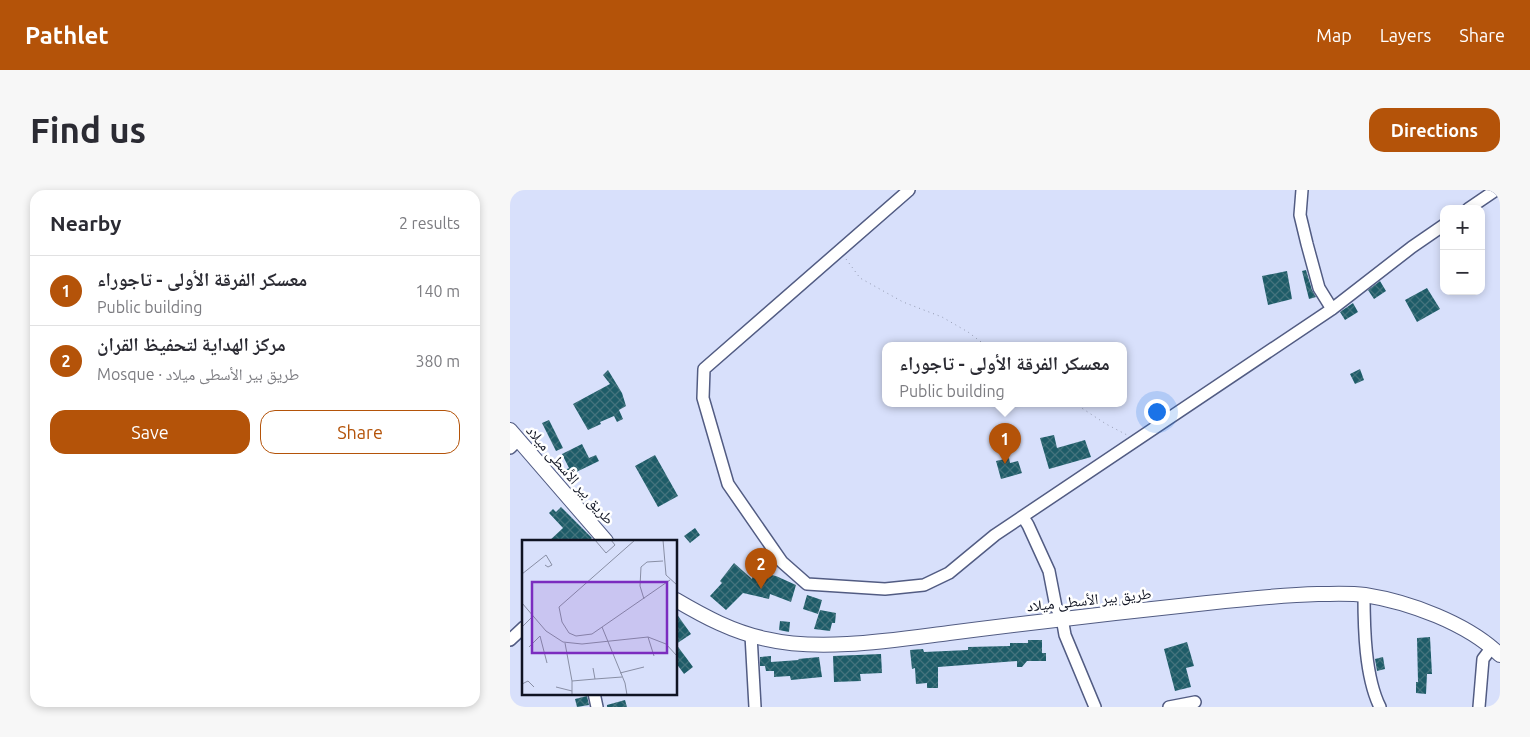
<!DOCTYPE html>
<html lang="en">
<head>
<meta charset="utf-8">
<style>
	:root { --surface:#fff; --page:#f7f7f7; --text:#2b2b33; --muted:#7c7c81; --line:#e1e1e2; --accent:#b45309 }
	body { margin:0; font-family:Ubuntu,"Noto Naskh Arabic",sans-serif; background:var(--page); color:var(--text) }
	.controls { position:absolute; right:15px; top:15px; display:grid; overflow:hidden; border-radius:10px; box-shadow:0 2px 8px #0003 }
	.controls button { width:45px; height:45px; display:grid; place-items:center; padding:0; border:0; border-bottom:1px solid var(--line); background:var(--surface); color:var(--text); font:25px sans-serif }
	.you { position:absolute; left:646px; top:221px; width:18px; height:18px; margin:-12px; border:4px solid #fff; border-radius:50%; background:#1a73e8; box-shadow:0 0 0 8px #1a73e833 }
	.badge { display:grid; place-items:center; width:32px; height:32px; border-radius:50%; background:var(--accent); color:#fff; font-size:16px; font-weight:700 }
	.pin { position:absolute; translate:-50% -41px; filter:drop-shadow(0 1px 2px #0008) }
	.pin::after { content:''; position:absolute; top:26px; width:18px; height:15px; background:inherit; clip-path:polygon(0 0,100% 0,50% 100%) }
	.popup { position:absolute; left:372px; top:152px; width:245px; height:65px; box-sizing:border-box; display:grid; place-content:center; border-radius:10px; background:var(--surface); filter:drop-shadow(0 1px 4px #0005); font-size:16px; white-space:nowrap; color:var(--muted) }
	.popup b { font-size:19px; color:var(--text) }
	.popup::after { content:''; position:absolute; left:50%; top:100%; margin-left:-10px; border:10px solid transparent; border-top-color:var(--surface) }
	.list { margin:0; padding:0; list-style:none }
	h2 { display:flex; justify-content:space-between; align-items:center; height:65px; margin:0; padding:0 20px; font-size:21px }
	h2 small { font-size:16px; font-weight:400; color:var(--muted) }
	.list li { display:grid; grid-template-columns:32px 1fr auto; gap:15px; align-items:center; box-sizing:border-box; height:70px; padding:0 20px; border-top:1px solid var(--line) }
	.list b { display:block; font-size:19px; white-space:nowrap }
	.list p { margin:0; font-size:16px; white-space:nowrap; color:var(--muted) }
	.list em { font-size:16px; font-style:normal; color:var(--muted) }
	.actions { display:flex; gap:10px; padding:15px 20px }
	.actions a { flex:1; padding:11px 0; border:1px solid var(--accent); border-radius:15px; text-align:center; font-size:18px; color:var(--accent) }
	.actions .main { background:var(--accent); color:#fff }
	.map { position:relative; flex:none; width:990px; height:517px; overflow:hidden; border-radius:15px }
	header { display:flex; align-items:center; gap:30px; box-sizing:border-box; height:70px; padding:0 25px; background:var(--accent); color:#fff }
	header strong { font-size:24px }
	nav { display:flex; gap:28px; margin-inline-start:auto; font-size:18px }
	.intro { display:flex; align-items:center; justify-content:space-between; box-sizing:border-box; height:120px; padding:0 30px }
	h1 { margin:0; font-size:35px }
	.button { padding:12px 22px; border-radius:15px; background:var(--accent); color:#fff; font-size:18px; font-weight:700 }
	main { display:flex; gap:30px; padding:0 30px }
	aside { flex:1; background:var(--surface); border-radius:15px; box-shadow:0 2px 8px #0003 }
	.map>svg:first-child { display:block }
	.building { fill:url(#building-cross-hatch) }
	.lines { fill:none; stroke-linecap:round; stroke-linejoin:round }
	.minor-casing { stroke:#525c83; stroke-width:14 }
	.major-casing { stroke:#525c83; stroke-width:16 }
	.path { stroke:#949bb2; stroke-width:1; stroke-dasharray:1 4; stroke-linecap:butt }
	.minor { stroke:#fff; stroke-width:11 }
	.major { stroke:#fff; stroke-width:14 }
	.labels { text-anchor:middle; stroke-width:5; stroke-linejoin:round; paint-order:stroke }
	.street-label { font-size:15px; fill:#0f1322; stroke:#fff }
	.inset-road { fill:none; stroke:#888ea4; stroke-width:1 }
	.view { fill:#7b2cbf; fill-opacity:0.15; stroke:#7b2cbf; stroke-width:2.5 }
	.inset-edge { fill:none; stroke:#0f1322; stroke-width:2.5 }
</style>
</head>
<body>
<header>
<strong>Pathlet</strong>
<nav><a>Map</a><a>Layers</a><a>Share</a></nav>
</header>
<div class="intro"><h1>Find us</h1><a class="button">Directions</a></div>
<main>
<aside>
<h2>Nearby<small>2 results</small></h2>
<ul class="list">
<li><span class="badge">1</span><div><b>معسكر الفرقة الأولى - تاجوراء</b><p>Public building</p></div><em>140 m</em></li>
<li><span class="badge">2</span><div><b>مركز الهداية لتحفيظ القران</b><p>Mosque · طريق بير الأسطى ميلاد</p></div><em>380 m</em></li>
</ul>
<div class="actions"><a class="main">Save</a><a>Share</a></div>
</aside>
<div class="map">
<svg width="990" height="517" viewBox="0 0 990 517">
	<defs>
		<pattern id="building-cross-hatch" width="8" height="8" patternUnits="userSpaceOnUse" patternTransform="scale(1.25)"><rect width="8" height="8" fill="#1e5c68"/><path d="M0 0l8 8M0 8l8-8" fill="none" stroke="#44737d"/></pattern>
	</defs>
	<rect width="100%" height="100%" fill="#d8e0fb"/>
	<!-- building -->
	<path class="building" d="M796 80 802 100 806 107 799 109 792 81Z
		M777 81 782 109 758 115 752 86Z
		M870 91 876 101 864 109 858 100Z
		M917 98 930 119 907 132 895 110Z
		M843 113 848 122 835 130 830 122Z
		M850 179 854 190 845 194 840 184Z
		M98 180 112 203 116 216 109 220 113 229 107 232 104 226 90 232 91 234 78 240 63 214 100 194 93 185Z
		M39 230 53 258 46 261 32 233Z
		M544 245 547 258 575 250 581 267 539 279 530 248Z
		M72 254 79 268 86 265 89 271 58 286 55 280 59 278 52 264Z
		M145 265 168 306 148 317 125 276Z
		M499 268 500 273 508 271 512 283 491 289 486 271Z
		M51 317 82 348 79 351H39L53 338 39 323 43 319 46 322Z
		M185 338 190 345 180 353 174 346Z
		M224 373 242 389 243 381 266 386 286 395 281 412 260 404 259 409 233 403 216 420 200 406 212 393 210 391Z
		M297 405 312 410 308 424 293 419Z
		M310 420 326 423 325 433H322L320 441 304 439Z
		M166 423 181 444 166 454 183 477 174 484 166 473Z
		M270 431 280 432 279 442 269 440Z
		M920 447 922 484H917L916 504 906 503V492H908L907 448Z
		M518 450H532V463H536V471H517L512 477H507V471L428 477V498H417V493L406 494 405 478 402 479 400 460 413 459 414 462 458 460V457L500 456V453H518Z
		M677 452 684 476 676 478 681 497 665 501 654 459Z
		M371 464 372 483 350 484 351 491 324 492 323 466Z
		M261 466V472L289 470 288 469 309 467 312 487 281 490 280 486 264 487V481H256L255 476H250V467Z
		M873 467 875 479 867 481 865 469Z
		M77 506 79 515 67 517 65 509Z
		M115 510 117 517H97V515Z"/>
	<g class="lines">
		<defs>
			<path id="minor" d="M399 0 194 179 193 208 218 294 272 372 297 394 375 399 414 395 439 383 485 345 822 119 902 57 934 35
				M792 0 790 25 797 54 809 98 822 119
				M958 19 986 0
				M0 258 8 250
				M513 327 518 335 539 381 546 417 552 428 555 445 585 517
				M854 405C854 438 855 487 870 517
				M241 445 245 517
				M0 450 14 437
				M84 503 87 517
				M659 517 685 512
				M969 517 973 469 982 457"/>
			<path id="major" d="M0 240 96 351
				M166 410C195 427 223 442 256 449 310 462 384 450 439 443 525 432 611 422 697 413 734 409 771 405 808 404 823 404 840 403 855 405 899 412 957 433 990 465"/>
		</defs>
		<!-- minor casing -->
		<use href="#minor" class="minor-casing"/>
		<!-- major casing -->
		<use href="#major" class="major-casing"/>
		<!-- path -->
		<path class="path" d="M336 69 350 88 393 112 432 127 458 142 475 155
			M564 213 596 234 617 245"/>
		<!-- minor -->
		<use href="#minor" class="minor"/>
		<!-- major -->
		<use href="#major" class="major"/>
	</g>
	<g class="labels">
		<!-- street labels -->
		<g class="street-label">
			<text transform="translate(60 285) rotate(49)" y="5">طريق بير الأسطى ميلاد</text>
			<text transform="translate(579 410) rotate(-6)" y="5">طريق بير الأسطى ميلاد</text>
		</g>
	</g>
	<!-- overview -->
	<g transform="translate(12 350)">
		<rect width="155" height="155" fill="#d8e0fb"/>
		<path class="inset-road" d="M73 0 84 13 93 5 89 0M113 0 37 67 40 82 47 93 54 96 70 94 148 40M141 0 144 35 155 45M0 34 24 15 30 25 26 27 23 25M122 59 118 46 119 27 125 22 141 21M0 63 24 91 41 102 60 104 126 97 144 104 155 116M0 87 11 76M80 87 103 143 105 155M18 96 25 123M126 97 132 116M43 103 50 141M7 107 18 96M71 128 73 139 100 137M98 133 122 127M0 144 6 141 12 147M34 147 50 151M50 155V141L73 139"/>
		<path class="view" d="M10 42H145V113H10Z"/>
		<rect width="155" height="155" class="inset-edge"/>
	</g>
</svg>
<div class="controls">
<button>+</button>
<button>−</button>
</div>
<div class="you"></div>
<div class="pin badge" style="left:495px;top:274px">1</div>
<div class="popup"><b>معسكر الفرقة الأولى - تاجوراء</b>Public building</div>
<div class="pin badge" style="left:251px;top:399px">2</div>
</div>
</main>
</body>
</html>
